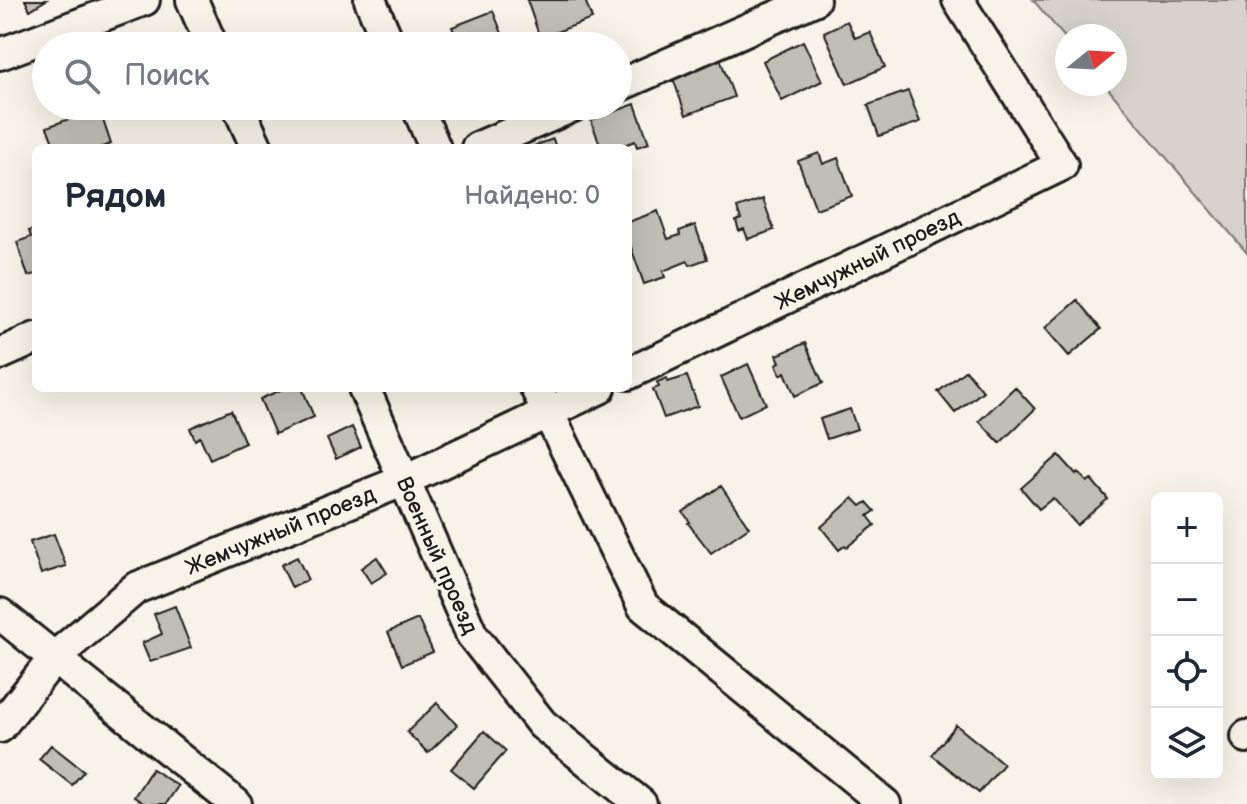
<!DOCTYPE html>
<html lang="ru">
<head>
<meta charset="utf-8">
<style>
	:root { --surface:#fff; --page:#f2f2f3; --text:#1f2937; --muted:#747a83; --line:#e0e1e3 }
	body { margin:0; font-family:"Balsamiq Sans",sans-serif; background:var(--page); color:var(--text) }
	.controls { position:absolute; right:24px; bottom:24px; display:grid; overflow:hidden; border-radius:12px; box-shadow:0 8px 32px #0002 }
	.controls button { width:72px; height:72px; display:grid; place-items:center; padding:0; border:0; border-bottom:2px solid var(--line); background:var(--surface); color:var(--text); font:40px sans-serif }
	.compass { position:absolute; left:1055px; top:24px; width:72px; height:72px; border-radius:50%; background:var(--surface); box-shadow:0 8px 32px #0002; rotate:72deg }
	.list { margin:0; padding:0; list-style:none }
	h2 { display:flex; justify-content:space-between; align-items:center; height:104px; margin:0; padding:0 32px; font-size:34px }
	h2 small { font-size:26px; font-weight:400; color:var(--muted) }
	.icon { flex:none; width:44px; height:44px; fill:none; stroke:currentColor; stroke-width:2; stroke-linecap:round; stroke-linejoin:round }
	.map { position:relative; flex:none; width:1247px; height:804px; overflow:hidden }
	.search { position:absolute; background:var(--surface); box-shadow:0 8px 32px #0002; left:32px; top:32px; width:600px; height:88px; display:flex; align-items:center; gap:20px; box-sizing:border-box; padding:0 28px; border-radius:44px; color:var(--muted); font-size:30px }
	.panel { position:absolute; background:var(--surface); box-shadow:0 8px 32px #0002; left:32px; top:144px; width:600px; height:248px; border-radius:12px }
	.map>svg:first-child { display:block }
	.green { fill:#d7d3cb; stroke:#7a7874; stroke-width:2 }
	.building { fill:#c0beb5; stroke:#1c1c1c; stroke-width:2 }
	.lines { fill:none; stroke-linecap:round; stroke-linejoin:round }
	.minor-casing { stroke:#1c1c1c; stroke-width:36 }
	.minor { stroke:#f7f3e8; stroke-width:30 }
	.labels { text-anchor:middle; stroke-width:7; stroke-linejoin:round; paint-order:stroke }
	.street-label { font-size:22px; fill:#1c1c1c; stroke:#f7f3e8 }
</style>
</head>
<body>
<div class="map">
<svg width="1247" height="804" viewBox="0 0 1247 804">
	<rect width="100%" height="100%" fill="#f7f3e8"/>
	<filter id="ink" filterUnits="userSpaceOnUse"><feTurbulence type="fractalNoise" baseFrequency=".0125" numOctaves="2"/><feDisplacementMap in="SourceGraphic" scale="16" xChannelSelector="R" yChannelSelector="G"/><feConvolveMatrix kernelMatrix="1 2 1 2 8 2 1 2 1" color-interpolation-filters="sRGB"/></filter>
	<g filter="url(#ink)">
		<!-- green -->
		<path class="green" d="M1033 0H1247V253L1104 84H1115V36H1067V40Z"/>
		<!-- building -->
		<path class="building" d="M25 0H46L30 10Z
			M527 0H585L592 19 540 38Z
			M493 11 505 41 492 46H460L452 27Z
			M847 21 855 38 870 32 885 67 847 84 824 32Z
			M803 41 822 81 782 101 763 61Z
			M718 53 734 97 686 115 670 70Z
			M908 91 920 122 879 136 868 105Z
			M635 104 649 143 637 147 635 141 615 148H601L591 120Z
			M99 108 111 144 99 148H55L47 127Z
			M553 139 556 148H528Z
			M819 153 823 164 838 158 852 196 816 209 798 161Z
			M763 199 774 230 748 239 744 229 739 231 736 221 741 219 737 208Z
			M658 211 668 239 680 235 679 231 695 225 707 259 690 265 688 261 663 271 665 277 644 284 628 239V222Z
			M36 229V274L28 276 17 242 31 237 29 231Z
			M1077 300 1101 329 1069 356 1045 328Z
			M805 343 823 383 795 396 785 372 781 375 776 364 780 362 777 355Z
			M748 364 766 404 739 417 721 377Z
			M966 370 983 391 955 413 938 392Z
			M687 376 698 406 664 418 653 389 659 387 657 382 667 378 668 382Z
			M1015 387 1035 409 1000 443 979 421Z
			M285 388H302L314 417 275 434 260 399Z
			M850 409 857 429 827 439 820 419Z
			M231 410 245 443 210 459 200 437 195 440 190 428Z
			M352 427 361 447 336 459 327 439Z
			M1059 455 1076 474 1078 472 1087 482 1091 479 1108 499 1077 525 1053 498 1039 509 1021 488Z
			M721 486 749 527 711 553 688 523 690 522 683 512Z
			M853 498 861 506 867 502 875 511 868 516 875 525 847 547 845 545 839 550 821 527Z
			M54 534 66 566 41 574 30 542Z
			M297 557 308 580 292 588 281 565Z
			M377 557 387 573 371 583 361 568Z
			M175 606 191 648 150 662 142 643 162 634 154 614Z
			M418 619 433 652 402 665 388 632Z
			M437 703 457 725 428 753 407 732Z
			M956 725 1004 764 979 793 932 755Z
			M484 731 506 751 474 788 451 769Z
			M51 745 84 771 72 785 39 759Z
			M152 769 178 786 166 804H145L134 797Z"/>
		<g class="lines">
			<defs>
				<path id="minor" d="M192 0 212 46
					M370 0 390 46
					M0 54 144 0
					M618 86 814 0
					M238 106 257 148
					M417 106 435 148
					M477 148 573 106
					M0 354 36 338
					M628 374 1062 165 958 0
					M364 388 472 635 542 724 641 804
					M536 388 643 606 885 804
					M0 614 236 804
					M0 727 55 657 136 588 405 480 600 388
					M1247 736V737"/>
			</defs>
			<!-- minor casing -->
			<use href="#minor" class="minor-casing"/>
			<!-- minor -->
			<use href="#minor" class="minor"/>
		</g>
	</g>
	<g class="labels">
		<!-- street labels -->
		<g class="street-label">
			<text transform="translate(867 259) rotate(-26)" y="8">Жемчужный проезд</text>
			<text transform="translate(280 530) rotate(-22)" y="8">Жемчужный проезд</text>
			<text transform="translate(438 555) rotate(66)" y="8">Военный проезд</text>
		</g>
	</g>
</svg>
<div class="controls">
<button>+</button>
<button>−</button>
<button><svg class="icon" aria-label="locate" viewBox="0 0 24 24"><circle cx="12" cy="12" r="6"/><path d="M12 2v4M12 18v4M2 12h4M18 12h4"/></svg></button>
<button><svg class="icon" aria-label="layers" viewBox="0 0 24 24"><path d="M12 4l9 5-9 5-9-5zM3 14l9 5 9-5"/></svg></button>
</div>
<svg class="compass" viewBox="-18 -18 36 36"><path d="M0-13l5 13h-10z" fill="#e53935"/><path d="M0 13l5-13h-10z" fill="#747a83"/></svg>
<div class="search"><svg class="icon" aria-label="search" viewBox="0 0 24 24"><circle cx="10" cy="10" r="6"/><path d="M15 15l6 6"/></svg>Поиск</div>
<section class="panel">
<h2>Рядом<small>Найдено: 0</small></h2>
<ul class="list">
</ul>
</section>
</div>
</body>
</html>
